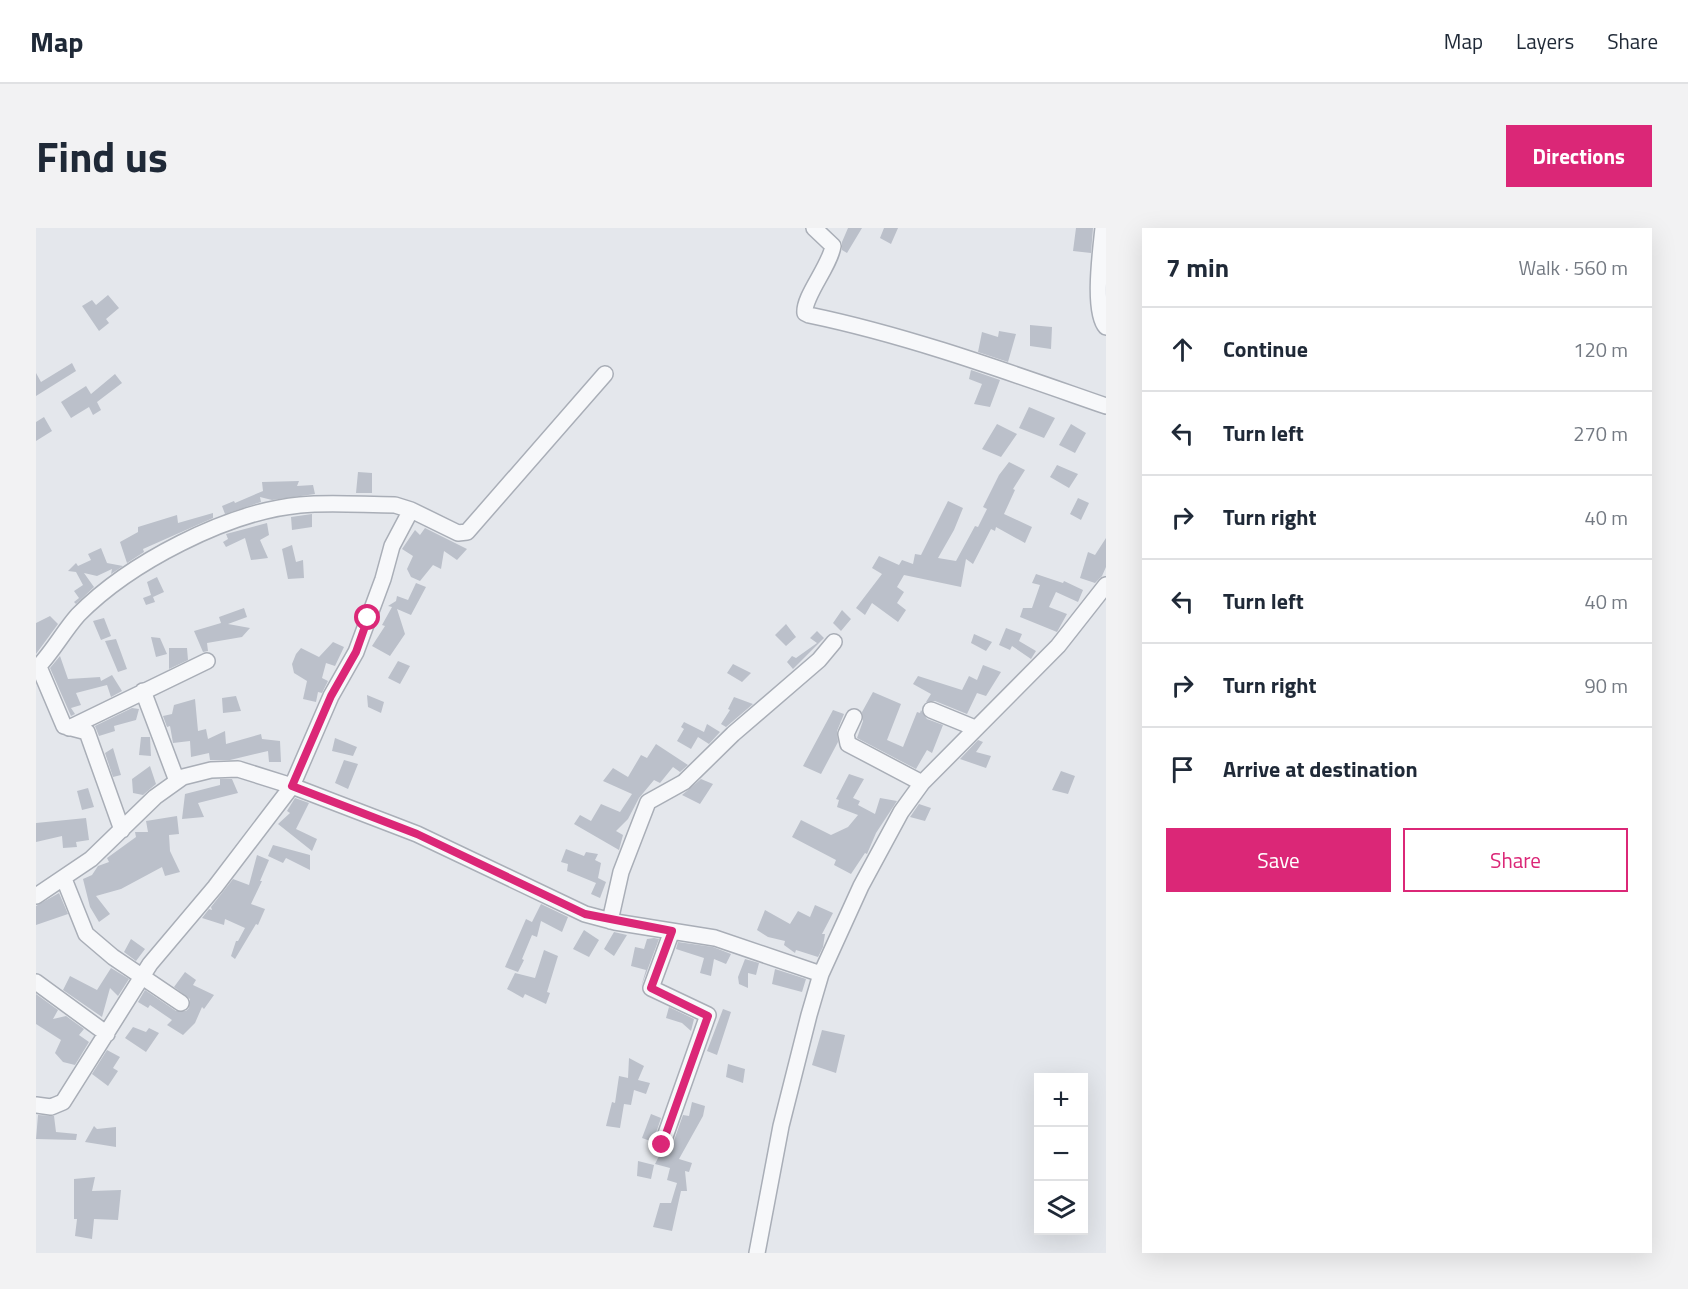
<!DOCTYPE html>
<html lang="en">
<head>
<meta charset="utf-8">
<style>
	:root { --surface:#fff; --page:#f2f2f3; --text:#1f2937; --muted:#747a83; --line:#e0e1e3; --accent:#db2777 }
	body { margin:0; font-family:"Titillium Web",sans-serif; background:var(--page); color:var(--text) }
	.controls { position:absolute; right:18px; bottom:18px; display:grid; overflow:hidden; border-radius:0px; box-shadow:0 6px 24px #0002 }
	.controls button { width:54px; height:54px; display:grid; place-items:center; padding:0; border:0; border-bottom:2px solid var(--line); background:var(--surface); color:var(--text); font:30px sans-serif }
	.stop { position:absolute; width:18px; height:18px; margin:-14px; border:4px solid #db2777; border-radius:50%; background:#fff }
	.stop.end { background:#db2777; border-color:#fff; box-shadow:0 2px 6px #0008 }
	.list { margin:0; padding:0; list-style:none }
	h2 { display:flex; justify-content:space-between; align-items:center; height:78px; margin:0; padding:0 24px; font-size:26px }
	h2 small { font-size:20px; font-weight:400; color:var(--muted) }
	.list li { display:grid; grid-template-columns:39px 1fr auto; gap:18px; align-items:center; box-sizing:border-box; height:84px; padding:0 24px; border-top:2px solid var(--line) }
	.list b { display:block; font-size:22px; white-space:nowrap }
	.list em { font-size:20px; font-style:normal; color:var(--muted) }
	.actions { display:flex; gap:12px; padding:18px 24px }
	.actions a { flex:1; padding:14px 0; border:2px solid var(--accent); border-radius:0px; text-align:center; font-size:21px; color:var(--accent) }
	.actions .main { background:var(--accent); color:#fff }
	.icon { flex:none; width:33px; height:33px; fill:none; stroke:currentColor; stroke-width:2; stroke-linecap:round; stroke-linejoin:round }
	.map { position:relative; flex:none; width:1070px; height:1025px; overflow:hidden; border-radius:0px }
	header { display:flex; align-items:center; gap:36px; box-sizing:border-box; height:84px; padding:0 30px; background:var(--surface); border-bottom:2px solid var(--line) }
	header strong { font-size:28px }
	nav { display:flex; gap:33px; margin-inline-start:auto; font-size:21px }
	.intro { display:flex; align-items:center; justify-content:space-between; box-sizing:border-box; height:144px; padding:0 36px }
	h1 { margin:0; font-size:42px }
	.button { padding:15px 27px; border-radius:0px; background:var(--accent); color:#fff; font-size:21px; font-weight:700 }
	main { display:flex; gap:36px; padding:0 36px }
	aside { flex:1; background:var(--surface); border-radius:0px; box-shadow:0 6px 24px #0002 }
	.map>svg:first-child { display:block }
	.building { fill:#bbc0ca }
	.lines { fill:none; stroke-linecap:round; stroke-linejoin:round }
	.minor-casing { stroke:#a9aeb7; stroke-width:18 }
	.minor { stroke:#f7f8fa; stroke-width:15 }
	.route { stroke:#db2777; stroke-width:8 }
</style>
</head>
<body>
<header>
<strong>Map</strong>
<nav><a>Map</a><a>Layers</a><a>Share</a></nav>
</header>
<div class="intro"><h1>Find us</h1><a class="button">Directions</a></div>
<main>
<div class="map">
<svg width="1070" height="1025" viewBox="0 0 1070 1025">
	<rect width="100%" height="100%" fill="#e4e7ec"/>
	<!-- building -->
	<path class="building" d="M812 0H826L811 25 806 22V14Z
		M848 0H862L855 16 844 10Z
		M1040 0H1057L1055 25 1037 23Z
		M72 67 83 80 70 91 73 95 63 103 46 78 56 72 60 77Z
		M994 97 1016 99 1015 121 994 118Z
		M963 103 980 106 972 134 942 124 946 104 962 109Z
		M36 135 40 143 0 168V145L5 154Z
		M935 142 964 152 954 179 938 176 946 156 933 151Z
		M79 146 86 155 61 174 65 182 57 187 53 179 35 190 25 174 50 158 55 166Z
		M993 179 1019 190 1008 210 983 200Z
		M8 189 16 203 0 213V194Z
		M961 196 981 206 965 229 946 221Z
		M1035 196 1050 205 1039 225 1023 217Z
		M973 234 989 242 977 261 979 262 968 286 996 299 989 315 960 299 959 303 955 301 937 336 930 331 925 359 868 347 861 359 868 364 861 375 870 382 862 394 836 375 829 387 820 380 846 346 836 340 843 328 863 337 866 332 877 336 879 326 885 327 912 273 927 280 918 302 902 330 920 333 939 298 942 299 951 281 947 279 963 247Z
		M1021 237 1042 246 1033 260 1014 249Z
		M322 244 336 245V265H320Z
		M263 253 261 258 277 257 279 266 236 272 224 269 225 274 189 286 186 278 198 273 199 275 227 263 226 254Z
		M1042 270 1053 275 1045 292 1034 286Z
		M177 285V290L107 321 108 324 91 335 84 314 102 304V299L141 287 142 295Z
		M276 286V299L256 302 255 289Z
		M231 295 233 307 224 312 232 330 215 332 209 310 190 319 187 314 192 311 190 306Z
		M389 300 431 321 421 332 408 323 405 341 397 337 384 353 375 349 371 341 377 328 366 321 379 302 384 307Z
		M1070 310V339L1066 348 1059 355 1044 350 1052 324 1059 327Z
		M256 317 260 334 267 332 268 350 252 351 246 321Z
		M65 320 71 335 87 338 75 346 76 341 61 348 48 345 58 359 40 376 38 374 43 370 38 363 47 357 40 344 32 343 40 335 42 338 55 332 52 326Z
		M1000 346 1027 355 1028 353 1047 362 1042 374 1020 364 1013 379 1031 386 1021 404 984 389 987 380H996L1004 357 996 355Z
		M121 349 128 364 117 369 119 374 110 377 107 370 115 367 111 354Z
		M380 355 390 359 375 387 361 381 369 406 354 428 336 418 349 398 346 397 356 379 352 378 360 373 361 368 372 372Z
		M208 380 211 389 192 396 214 400 206 409 171 415 172 423 167 424 158 403 185 395 183 389Z
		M806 382 815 391 805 403 797 395Z
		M14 388 22 396 0 426V395Z
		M68 390 75 408 65 412 57 393Z
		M750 396 760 409 750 418 739 407Z
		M970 400 986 406 983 413 1000 423 995 431 976 418 974 422 963 417Z
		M781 403 788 410 790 408 757 441 751 434 756 428 760 430 781 415 774 410Z
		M938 406 956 414 950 423 935 415Z
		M115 409 124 410 131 426 120 429Z
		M80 411 91 441 82 444 69 413Z
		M297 414 308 419 299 438 290 435 286 450 292 453 286 465 282 464 280 474 267 471 271 453 258 445 256 436 260 426 265 420 283 429Z
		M133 420H151L152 432 133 441Z
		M24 428 32 451 64 449 65 453 76 447 86 463 75 469 71 457 40 465 45 477 35 480 39 486 35 488 14 440Z
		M362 433 374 438 364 456 352 450Z
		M697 436 715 445 706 454 691 445Z
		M947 437 965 444 950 468 941 465 931 486 899 473 890 474 895 466 877 456 882 448 926 462 933 448 941 452Z
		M837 464 865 476 851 512 867 519 881 484 884 485 885 482 891 491 907 497 896 525 891 522 880 541 821 510 827 493 826 484Z
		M331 467 348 474 345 485 332 479Z
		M200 468 205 483 187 485 186 470Z
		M698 469 717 476 690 499 685 496 694 482 692 481Z
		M159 471 162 503 170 501 172 511 189 503 190 516 225 506 226 511 244 513 245 534H233L232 523 194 532H174L173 525 155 529 154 513 137 515 134 498 131 499 127 488 136 486 138 477Z
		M96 480 103 481 100 492 78 498 79 503 63 508 59 498Z
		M797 482 808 486 801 503 802 514 785 546 767 538Z
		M648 494 668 504 671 496 684 504 673 516 662 509 655 521 641 513 648 501 645 499Z
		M105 509H114L115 528 103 527Z
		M299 510 321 519 317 528 296 523Z
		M942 512 947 514 940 524 955 528 950 540 924 531Z
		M620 516 652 537 644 544 637 539 624 555 618 552 603 570 592 591 580 603 587 607 583 622 538 596 544 587 555 593 565 576 584 584 596 566 567 553 577 540 592 549 605 527 611 530Z
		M77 520 85 547 77 549 69 525Z
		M308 532 322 536 312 561 299 555Z
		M114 538 120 556 107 567 97 565 96 551Z
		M1025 543 1039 548 1032 566 1016 562Z
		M813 546 828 551 817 570 824 573 822 577 839 586 844 570 861 573 840 605 831 626 829 625 815 646 798 637 800 632 756 609 765 592 795 607 812 599 822 587 801 579 803 572 800 571Z
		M184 551H196L202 565 162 575 168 589 146 591 149 566 184 557Z
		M665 551 677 556 664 576 646 567Z
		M52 560 58 579 46 582 41 563Z
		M259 570 273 575 260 601 281 611 276 623 242 596 254 585 251 583Z
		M883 576 895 580 889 593 874 589Z
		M141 588 143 606 133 607 134 623 144 644 129 648 126 639 85 661 60 668 74 686 63 694 54 679 47 651 56 647 62 638 73 634 71 630 100 609 99 604H112L110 593Z
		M50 590 53 612 40 614 41 619 27 620 26 608 0 614V595Z
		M237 617 274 627V642L250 630 247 635 232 628Z
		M530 621 548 628 550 624 562 626 559 632 565 635 562 650 570 654 564 670 555 666 560 655 531 643 532 636 525 634Z
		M221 627 233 632 224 653H226L215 676 229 681 222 697 220 696 199 731 195 728 200 713H202L209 700 189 691 188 697 166 690 173 681 176 682 175 679 197 651 213 657Z
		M23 665 32 686 0 697V678Z
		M505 676 532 689 526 704 505 693 501 709 496 707 486 731 488 732 482 744 469 739 490 691 496 694Z
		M779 677 797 685 786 706H789L787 719 782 729 760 722 759 725 748 717 749 713 732 709 721 702 729 682 754 696 762 683 774 689Z
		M548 702 563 712 553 729 537 721Z
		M578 704 591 707 578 728 568 721Z
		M618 710 623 711 605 759 610 742 595 738 599 719 608 721 611 711Z
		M95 711 109 721 100 733 88 724Z
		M642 714 677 719 695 726 690 736 678 731 675 748 664 745 668 730 640 721Z
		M508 722 522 728 511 764 514 765 510 776 489 766 487 770 471 761 479 745 499 750Z
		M709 731 723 735 720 747 712 745V760L703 756 702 749Z
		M75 740 93 751 82 768 74 760 66 789 27 762 34 748 61 762Z
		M739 741 770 751 766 764 736 756Z
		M149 744 160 752 157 757 178 767 168 781 166 779 159 795 147 807 131 797 136 792 114 777 112 780 102 774 109 762 140 783H150L153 780 154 771 138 759Z
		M0 766 22 782 17 791 30 788 48 801 43 807 53 814 39 837 27 834 19 825 25 812 0 796Z
		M633 779 658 791 655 803 646 795 630 790Z
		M687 781 695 784 681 827 671 823Z
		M97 799 110 804 113 800 123 805 110 824 89 810Z
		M786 802 809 807 800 845 776 837Z
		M71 822 84 829 77 840 82 843 72 858 56 846Z
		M593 830 608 838 602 852 614 855 610 866 598 862 595 877 588 876 584 900 570 898 576 874 579 875 583 848 592 850Z
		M692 836 709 841 707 855 690 849Z
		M656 874 669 878 667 888 643 931 656 935 653 944 649 943 651 963H645L636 1003 617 999 624 975H635L641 955 631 952 634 940 619 936 624 926 630 927 635 921 647 887 653 888Z
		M615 886 625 890 617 914 606 910Z
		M2 887 18 888 20 904 41 906 40 912 0 911Z
		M58 898 61 901 80 899V919L49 914Z
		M602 933 618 937 615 951 601 948Z
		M59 949 56 963 85 962 82 992 58 991 56 1011 39 1008 41 991H38V951Z"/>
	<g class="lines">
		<defs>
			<path id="minor" d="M778 0 797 18C794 38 767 69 769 85L773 87C874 108 972 144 1070 178
				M1067 0C1065 20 1056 84 1070 99
				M375 282 422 305 431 304 569 146
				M3 439 28 498 51 504 86 602
				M0 441C16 425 27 404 42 387 93 335 191 284 264 277 295 274 328 277 359 277L375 282 356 318 347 351 320 424 295 468 256 558 179 659 114 736 27 874 15 879 0 877
				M107 463 141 553
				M895 482 939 500
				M818 489 810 506 812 516 886 555
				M33 500 171 433
				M28 651 50 706 77 729 145 775
				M0 668 55 631 119 569 147 549 175 542 202 541 256 558 381 606 549 686 579 694 679 710 785 746
				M574 693 585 644 612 574 648 554 697 506 783 432 798 414
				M0 754 71 806
				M626 917 672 787 615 760 636 703
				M721 1025 745 898 773 787 785 746 825 658 865 584 886 555 1022 418 1070 357"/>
		</defs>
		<!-- minor casing -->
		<use href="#minor" class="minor-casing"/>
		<!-- minor -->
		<use href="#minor" class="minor"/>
	</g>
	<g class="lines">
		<!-- route -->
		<path class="route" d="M332 390 320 424 295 468 256 558 381 606 549 686 636 703 615 760 672 788 626 917"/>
	</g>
</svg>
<div class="controls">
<button>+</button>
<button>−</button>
<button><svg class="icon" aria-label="layers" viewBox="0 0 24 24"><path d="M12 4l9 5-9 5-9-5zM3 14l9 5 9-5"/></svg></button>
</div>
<div class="stop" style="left:332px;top:390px"></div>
<div class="stop end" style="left:626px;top:917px"></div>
</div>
<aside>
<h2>7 min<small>Walk · 560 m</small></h2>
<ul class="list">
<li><svg class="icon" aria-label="ahead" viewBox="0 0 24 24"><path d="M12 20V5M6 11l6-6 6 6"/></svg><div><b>Continue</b></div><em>120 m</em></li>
<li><svg class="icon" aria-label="left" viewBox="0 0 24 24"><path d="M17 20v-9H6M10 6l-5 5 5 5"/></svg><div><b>Turn left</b></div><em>270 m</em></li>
<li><svg class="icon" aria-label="right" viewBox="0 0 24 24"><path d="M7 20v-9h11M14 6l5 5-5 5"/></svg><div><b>Turn right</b></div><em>40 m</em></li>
<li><svg class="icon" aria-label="left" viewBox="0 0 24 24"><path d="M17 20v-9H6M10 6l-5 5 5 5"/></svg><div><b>Turn left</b></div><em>40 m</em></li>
<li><svg class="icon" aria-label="right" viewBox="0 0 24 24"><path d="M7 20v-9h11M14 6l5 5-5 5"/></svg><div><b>Turn right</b></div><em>90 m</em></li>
<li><svg class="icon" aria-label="arrive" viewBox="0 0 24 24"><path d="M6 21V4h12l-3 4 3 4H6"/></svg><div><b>Arrive at destination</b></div></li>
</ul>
<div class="actions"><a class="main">Save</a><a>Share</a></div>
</aside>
</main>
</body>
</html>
